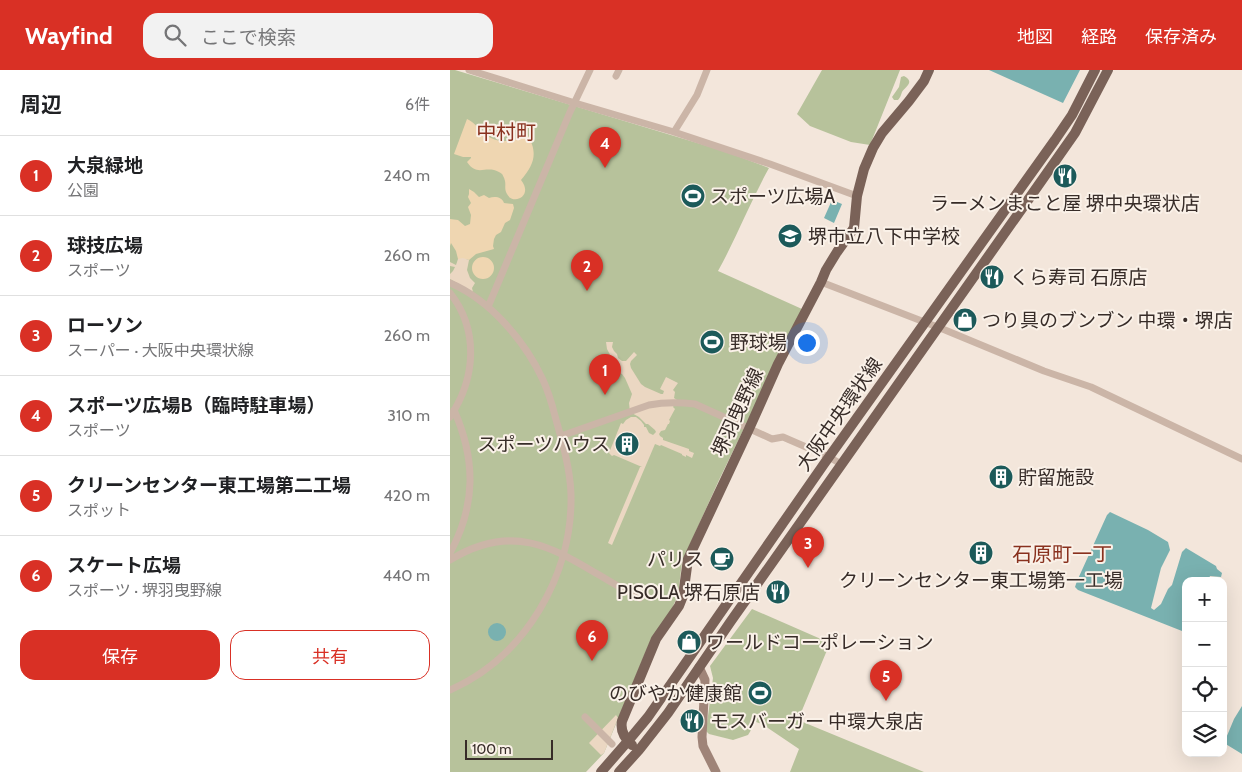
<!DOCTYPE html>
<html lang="ja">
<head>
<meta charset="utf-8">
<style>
	:root { --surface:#fff; --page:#f2f2f2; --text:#202124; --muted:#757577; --line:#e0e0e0; --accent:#d93025 }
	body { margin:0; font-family:Cabin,"Noto Sans JP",sans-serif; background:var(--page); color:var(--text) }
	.controls { position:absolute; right:15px; bottom:15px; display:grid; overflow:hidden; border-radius:10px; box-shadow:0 5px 20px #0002 }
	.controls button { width:45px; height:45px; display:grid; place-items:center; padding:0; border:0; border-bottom:1px solid var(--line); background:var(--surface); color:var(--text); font:25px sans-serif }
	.scale { position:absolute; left:15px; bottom:12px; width:88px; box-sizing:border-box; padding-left:5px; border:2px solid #372c28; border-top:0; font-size:14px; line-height:18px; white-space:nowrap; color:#372c28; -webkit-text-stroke:4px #faf1e8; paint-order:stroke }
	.you { position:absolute; left:356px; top:272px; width:18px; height:18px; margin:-12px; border:4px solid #fff; border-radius:50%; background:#1a73e8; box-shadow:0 0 0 8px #1a73e833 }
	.badge { display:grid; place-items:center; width:32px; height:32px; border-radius:50%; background:var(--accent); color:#fff; font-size:16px; font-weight:700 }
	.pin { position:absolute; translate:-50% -41px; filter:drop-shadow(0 1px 2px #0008) }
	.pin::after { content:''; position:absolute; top:26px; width:18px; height:15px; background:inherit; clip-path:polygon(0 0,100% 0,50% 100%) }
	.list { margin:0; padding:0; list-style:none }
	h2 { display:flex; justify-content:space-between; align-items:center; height:65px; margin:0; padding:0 20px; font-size:21px }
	h2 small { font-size:16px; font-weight:400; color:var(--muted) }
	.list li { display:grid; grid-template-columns:32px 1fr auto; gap:15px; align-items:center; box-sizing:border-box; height:80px; padding:0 20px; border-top:1px solid var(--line) }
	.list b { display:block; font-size:19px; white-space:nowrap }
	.list p { margin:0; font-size:16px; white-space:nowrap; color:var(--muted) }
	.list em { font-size:16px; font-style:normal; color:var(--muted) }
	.actions { display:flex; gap:10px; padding:15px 20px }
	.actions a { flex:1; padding:11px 0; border:1px solid var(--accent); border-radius:15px; text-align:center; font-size:18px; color:var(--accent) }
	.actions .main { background:var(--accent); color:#fff }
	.icon { flex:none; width:28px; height:28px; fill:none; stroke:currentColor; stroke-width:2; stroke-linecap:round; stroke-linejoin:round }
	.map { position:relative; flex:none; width:792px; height:702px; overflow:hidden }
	header { display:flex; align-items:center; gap:30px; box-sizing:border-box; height:70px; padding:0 25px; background:var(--accent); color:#fff }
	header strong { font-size:24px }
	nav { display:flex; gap:28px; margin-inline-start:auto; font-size:18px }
	.search { width:350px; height:45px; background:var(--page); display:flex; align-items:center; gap:12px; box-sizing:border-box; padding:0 18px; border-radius:15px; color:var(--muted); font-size:19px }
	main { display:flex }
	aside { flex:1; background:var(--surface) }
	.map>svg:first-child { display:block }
	.green { fill:#b7c29b }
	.sand { fill:#efd6b1 }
	.plaza { fill:#ebd7c2 }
	.water { fill:#79b1b0 }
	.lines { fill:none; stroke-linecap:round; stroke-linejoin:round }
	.street { stroke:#cbb5a7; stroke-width:7 }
	.secondary { stroke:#9f8478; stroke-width:9 }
	.primary { stroke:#7a6258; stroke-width:10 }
	.labels { text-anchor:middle; stroke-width:4; stroke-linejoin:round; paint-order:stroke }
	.poi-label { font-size:19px; fill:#372c28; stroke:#faf1e8; text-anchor:start }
	.street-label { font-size:19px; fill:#372c28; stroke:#faf1e8 }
	.neighbourhood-label { font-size:20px; fill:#89311e; stroke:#faf1e8 }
</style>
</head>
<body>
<header>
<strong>Wayfind</strong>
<div class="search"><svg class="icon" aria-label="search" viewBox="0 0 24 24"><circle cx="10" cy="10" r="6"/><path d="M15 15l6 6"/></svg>ここで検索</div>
<nav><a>地図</a><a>経路</a><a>保存済み</a></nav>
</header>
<main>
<aside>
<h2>周辺<small>6件</small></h2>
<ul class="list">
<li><span class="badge">1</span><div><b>大泉緑地</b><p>公園</p></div><em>240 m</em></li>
<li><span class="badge">2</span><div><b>球技広場</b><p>スポーツ</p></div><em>260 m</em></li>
<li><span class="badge">3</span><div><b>ローソン</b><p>スーパー · 大阪中央環状線</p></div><em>260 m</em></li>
<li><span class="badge">4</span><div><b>スポーツ広場B（臨時駐車場）</b><p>スポーツ</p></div><em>310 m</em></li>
<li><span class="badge">5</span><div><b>クリーンセンター東工場第二工場</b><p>スポット</p></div><em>420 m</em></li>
<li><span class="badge">6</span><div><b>スケート広場</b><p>スポーツ · 堺羽曳野線</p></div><em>440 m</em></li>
</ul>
<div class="actions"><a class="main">保存</a><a>共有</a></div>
</aside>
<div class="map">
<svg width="792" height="702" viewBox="0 0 792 702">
	<rect width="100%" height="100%" fill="#f3e6db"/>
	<!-- green -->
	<path class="green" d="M0 0H5L274 81 319 98C300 132 287 167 268 201L352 239 269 410 232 492 228 525 220 543 201 569 154 683 136 702H0Z
		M372 0H450L420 75 401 72 360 56 347 44Z
		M454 6C465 12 456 16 452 22 451 25 450 28 448 30H444L442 27 449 17 451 7Z
		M302 539 380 573 348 650 474 702H340L349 679 312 654 306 652 298 665 283 670 259 664 256 661 263 608 260 596Z"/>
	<!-- sand -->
	<path class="sand" d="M17 49C25 53 29 59 36 65 49 75 64 71 77 64 88 82 85 94 71 110 84 126 63 136 57 124 54 119 56 116 55 111 55 110 53 105 52 104 50 102 47 101 44 100 32 98 26 105 17 92L21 88V87H13L4 84Z
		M19 119 24 122 29 127 34 125 39 128C45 126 52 127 54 133L63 134 64 138 60 150 55 153 51 162 46 165 44 169 43 176 44 179 26 184 19 190 16 189H8L6 181 1 173 0 176V149L8 150 15 156 20 154 21 145 18 137 21 133 18 127 19 124Z
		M22 198a11 11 0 1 1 22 0a11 11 0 1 1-22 0Z"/>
	<!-- plaza -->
	<path class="plaza" d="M13 188 19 190 17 200 20 208 25 213 22 218 23 222 0 209V204L3 201 5 197 0 196V192L6 195 8 189Z
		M156 272H163L162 277 164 281 167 284 168 288 172 291H176L184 282 187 285 181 291 180 294 181 298 191 314 195 317 211 324H213L214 321 210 319 216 307 228 313 223 320 225 322 224 328 227 330 223 337 225 339 219 350 220 351 219 354H218L215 360 211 361 209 364 210 366 213 368V370L239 379V381L244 383 242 388 236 385V387L232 385V384L211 375 210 376 205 374 162 475 158 473 190 397H192L164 385 162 386 159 383 171 353 173 354 176 350 181 347H186L191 351 194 355V357H196L199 363 203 365 206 362 205 360 198 354H196L189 347 180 342 179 333 182 324 175 308 172 304 166 301 159 303 158 302 163 299 166 296 157 279Z
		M166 645 168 648 154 683 151 685 139 673Z"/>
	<!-- water -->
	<path class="water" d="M539 0H630L613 33Z
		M382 130 392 134 384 153 374 148Z
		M660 442 698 460 718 472 720 480 711 498 701 538 704 540 711 534 718 519 722 515 732 482 736 478 766 496 767 499 772 503 771 507 760 506 758 511H736V561H732L628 520 625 517 627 511 657 445Z
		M38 562a9 9 0 1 1 18 0a9 9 0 1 1-18 0Z
		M792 636V684L774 673 784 649Z"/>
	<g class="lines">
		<!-- street -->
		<path class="street" d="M19 0 125 33 224 62 320 94 407 126
			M166 6 169 0
			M224 62 247 25 257 0
			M371 212 495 260 594 301 641 317 792 389
			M0 213C40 230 75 271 93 310 98 321 102 334 105 346 112 371 120 397 121 424 123 505 75 587 0 620
			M0 223C29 260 26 308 0 347
			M38 237 120 42 140 0
			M111 366 199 335C214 332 229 332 245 334L322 369 333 367 379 387 391 394
			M0 483C26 435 26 390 4 340
			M0 490C78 442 123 495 190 528
			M135 647 162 674"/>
		<!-- secondary -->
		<path class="secondary" d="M249 597 255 610 252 667 253 676 266 702"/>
		<!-- primary -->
		<path class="primary" d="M182 675C174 668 170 661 172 651L206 569 229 536 233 526 238 489 299 359 328 294 371 212 376 200 387 182 404 158 407 126 414 99 423 78 432 63 459 31 474 11 479 0
			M151 702 178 671 198 647 374 394 605 70 622 45 645 0
			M169 702 189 680 218 643 281 551 578 130 625 63 658 0"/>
	</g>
	<!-- icons -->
	<defs>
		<symbol id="restaurant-disc" viewBox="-11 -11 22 22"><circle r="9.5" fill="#1c5a5a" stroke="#faf1e8"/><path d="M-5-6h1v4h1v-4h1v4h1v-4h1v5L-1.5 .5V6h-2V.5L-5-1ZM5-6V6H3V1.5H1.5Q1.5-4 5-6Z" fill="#fff"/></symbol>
		<symbol id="stadium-disc" viewBox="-11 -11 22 22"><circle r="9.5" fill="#1c5a5a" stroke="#faf1e8"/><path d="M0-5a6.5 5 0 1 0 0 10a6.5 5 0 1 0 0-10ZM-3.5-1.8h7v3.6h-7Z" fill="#fff"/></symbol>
		<symbol id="school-disc" viewBox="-11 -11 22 22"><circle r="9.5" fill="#1c5a5a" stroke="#faf1e8"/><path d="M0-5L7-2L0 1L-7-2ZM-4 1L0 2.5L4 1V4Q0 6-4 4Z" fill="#fff"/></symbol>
		<symbol id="shop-disc" viewBox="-11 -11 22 22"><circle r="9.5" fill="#1c5a5a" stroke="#faf1e8"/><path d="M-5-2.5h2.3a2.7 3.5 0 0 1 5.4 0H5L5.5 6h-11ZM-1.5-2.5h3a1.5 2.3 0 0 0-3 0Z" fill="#fff"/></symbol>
		<symbol id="building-disc" viewBox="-11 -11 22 22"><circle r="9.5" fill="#1c5a5a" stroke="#faf1e8"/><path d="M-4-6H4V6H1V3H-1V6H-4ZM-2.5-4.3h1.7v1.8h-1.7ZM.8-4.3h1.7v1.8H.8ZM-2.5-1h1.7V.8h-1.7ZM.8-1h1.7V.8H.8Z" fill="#fff"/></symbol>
		<symbol id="cafe-disc" viewBox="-11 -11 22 22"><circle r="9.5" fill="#1c5a5a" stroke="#faf1e8"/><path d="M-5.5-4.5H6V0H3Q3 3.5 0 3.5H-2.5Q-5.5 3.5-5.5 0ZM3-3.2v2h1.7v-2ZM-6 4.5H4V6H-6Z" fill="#fff"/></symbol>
	</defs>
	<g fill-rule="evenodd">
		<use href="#restaurant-disc" x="601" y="92" width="28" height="28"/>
		<use href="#stadium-disc" x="229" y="112" width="28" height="28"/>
		<use href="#school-disc" x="326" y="152" width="28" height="28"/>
		<use href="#restaurant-disc" x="528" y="193" width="28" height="28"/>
		<use href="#shop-disc" x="501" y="236" width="28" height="28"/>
		<use href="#stadium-disc" x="248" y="258" width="28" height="28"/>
		<use href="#building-disc" x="163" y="360" width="28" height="28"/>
		<use href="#building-disc" x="537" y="393" width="28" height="28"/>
		<use href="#building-disc" x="517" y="469" width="28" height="28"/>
		<use href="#cafe-disc" x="258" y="475" width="28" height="28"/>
		<use href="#restaurant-disc" x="314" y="508" width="28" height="28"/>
		<use href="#shop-disc" x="225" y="558" width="28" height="28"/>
		<use href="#stadium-disc" x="296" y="609" width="28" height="28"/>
		<use href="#restaurant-disc" x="228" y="637" width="28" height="28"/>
	</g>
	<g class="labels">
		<!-- poi labels -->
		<g class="poi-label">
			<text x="260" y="133">スポーツ広場A</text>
			<text x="615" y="140" text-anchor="middle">ラーメンまこと屋 堺中央環状店</text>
			<text x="358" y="173">堺市立八下中学校</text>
			<text x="560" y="214">くら寿司 石原店</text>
			<text x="532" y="257">つり具のブンブン 中環・堺店</text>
			<text x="280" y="279">野球場</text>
			<text x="160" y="381" text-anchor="end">スポーツハウス</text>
			<text x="568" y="414">貯留施設</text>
			<text x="254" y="496" text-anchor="end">パリス</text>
			<text x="531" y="517" text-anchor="middle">クリーンセンター東工場第一工場</text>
			<text x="310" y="529" text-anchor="end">PISOLA 堺石原店</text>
			<text x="256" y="579">ワールドコーポレーション</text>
			<text x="292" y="630" text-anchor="end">のびやか健康館</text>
			<text x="260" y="658">モスバーガー 中環大泉店</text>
		</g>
		<!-- street labels -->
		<g class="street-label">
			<text transform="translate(287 342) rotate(-65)" y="7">堺羽曳野線</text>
			<text transform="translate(389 344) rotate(-55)" y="7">大阪中央環状線</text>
		</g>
		<!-- neighbourhood labels -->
		<g class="neighbourhood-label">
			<text x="56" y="69">中村町</text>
			<text x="612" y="491">石原町一丁</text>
		</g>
	</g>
</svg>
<div class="controls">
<button>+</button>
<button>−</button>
<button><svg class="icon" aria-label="locate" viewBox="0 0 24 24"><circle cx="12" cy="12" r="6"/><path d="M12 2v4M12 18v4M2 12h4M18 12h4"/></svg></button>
<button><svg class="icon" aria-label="layers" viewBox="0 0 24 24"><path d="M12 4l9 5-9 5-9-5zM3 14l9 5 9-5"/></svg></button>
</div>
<div class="scale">100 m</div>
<div class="you"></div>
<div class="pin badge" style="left:155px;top:325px">1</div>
<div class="pin badge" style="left:137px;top:221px">2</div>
<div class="pin badge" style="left:358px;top:498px">3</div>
<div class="pin badge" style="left:155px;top:98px">4</div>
<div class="pin badge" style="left:436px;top:631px">5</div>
<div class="pin badge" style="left:142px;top:591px">6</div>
</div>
</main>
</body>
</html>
